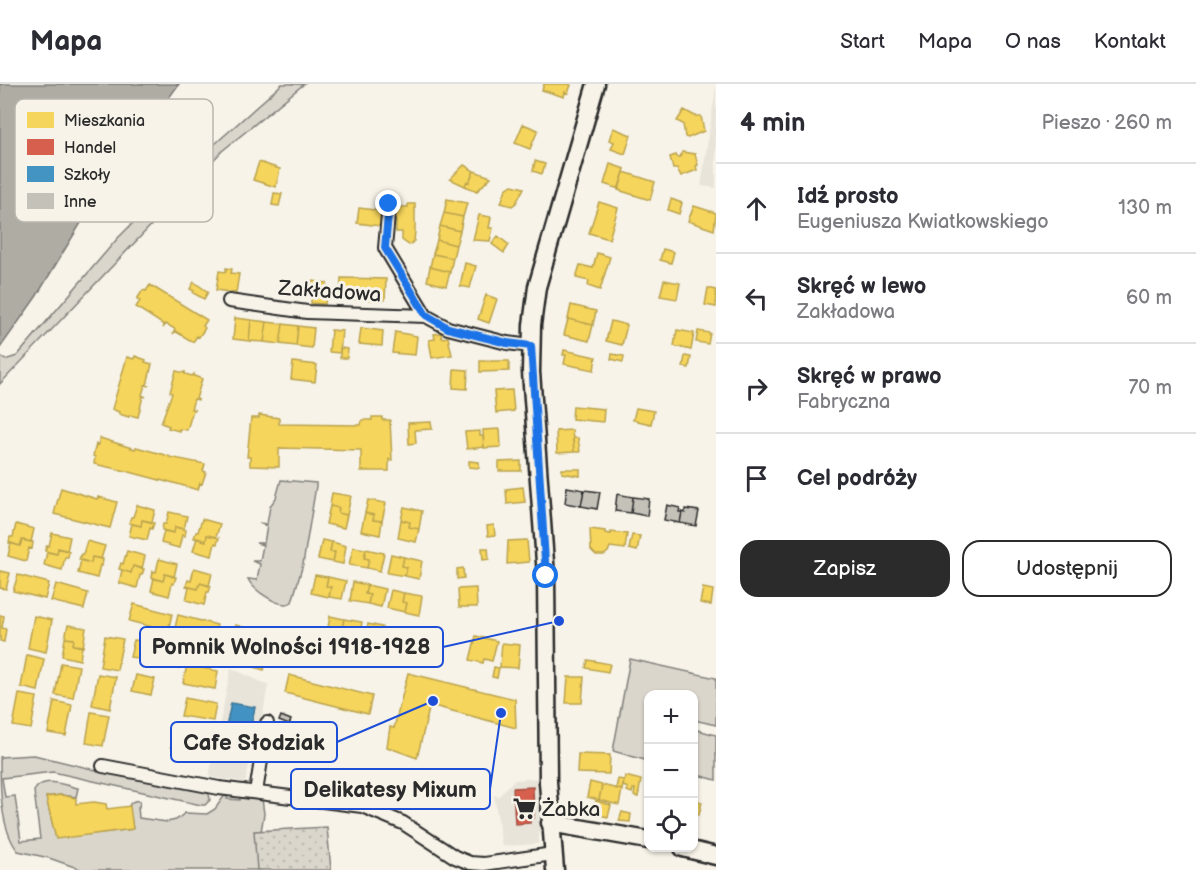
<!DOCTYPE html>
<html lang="pl">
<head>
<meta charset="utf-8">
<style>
	:root { --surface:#fff; --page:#f2f2f3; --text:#2b2b33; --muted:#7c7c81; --line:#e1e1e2; --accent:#2b2b2b }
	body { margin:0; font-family:"Balsamiq Sans",sans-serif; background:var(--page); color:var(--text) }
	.controls { position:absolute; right:18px; bottom:18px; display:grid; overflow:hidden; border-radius:12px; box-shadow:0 2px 4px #0004 }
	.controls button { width:54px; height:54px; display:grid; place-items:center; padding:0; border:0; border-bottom:2px solid var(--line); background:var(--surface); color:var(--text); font:30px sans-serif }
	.stop { position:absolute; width:18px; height:18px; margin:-14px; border:4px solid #1a73e8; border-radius:50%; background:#fff }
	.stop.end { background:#1a73e8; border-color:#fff; box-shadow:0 2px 6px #0008 }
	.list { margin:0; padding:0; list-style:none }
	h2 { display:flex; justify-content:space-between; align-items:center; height:78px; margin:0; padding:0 24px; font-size:26px }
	h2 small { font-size:20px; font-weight:400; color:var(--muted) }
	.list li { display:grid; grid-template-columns:39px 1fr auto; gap:18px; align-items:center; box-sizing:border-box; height:90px; padding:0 24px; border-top:2px solid var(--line) }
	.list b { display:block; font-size:22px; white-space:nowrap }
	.list p { margin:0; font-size:20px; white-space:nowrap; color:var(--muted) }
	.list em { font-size:20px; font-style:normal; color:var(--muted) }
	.actions { display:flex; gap:12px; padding:18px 24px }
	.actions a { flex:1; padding:14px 0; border:2px solid var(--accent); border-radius:18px; text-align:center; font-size:21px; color:var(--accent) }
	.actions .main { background:var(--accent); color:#fff }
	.icon { flex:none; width:33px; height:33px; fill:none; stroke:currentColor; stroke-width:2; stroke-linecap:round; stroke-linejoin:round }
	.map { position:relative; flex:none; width:716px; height:786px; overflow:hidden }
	header { display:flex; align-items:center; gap:36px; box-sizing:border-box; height:84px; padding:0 30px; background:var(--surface); border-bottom:2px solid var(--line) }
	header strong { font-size:28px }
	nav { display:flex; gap:33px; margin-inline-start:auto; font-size:21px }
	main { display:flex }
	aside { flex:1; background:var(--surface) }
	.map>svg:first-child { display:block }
	.built { fill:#e8e4da }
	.green { fill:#dad6cc; stroke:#82807c; stroke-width:1.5 }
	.park { fill:url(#park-dots); stroke:#82807c; stroke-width:1.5 }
	.water { fill:#afaca4; stroke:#7a7874; stroke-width:1.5 }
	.homes { fill:#f6d55c; stroke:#b9a24d; stroke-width:1.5 }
	.shops { fill:#d6604d; stroke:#a35043; stroke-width:1.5 }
	.schools { fill:#4393c3; stroke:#3c7495; stroke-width:1.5 }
	.building { fill:#c4c1b9; stroke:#2b2b2b; stroke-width:1.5 }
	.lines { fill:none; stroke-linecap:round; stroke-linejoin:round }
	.street-casing { stroke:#2b2b2b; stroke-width:16 }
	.secondary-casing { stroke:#2b2b2b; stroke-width:21 }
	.street { stroke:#f7f3e8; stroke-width:12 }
	.secondary { stroke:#f7f3e8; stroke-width:16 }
	.route { stroke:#1a73e8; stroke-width:8 }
	.labels { text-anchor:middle; stroke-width:6; stroke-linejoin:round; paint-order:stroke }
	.street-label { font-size:21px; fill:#2b2b2b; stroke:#f7f3e8 }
	.poi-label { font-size:21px; fill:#2b2b2b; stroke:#f7f3e8; text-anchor:start }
	.key { fill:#f7f3e8; stroke:#bab7af; stroke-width:1.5 }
	.key-label { font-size:16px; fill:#2b2b2b }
	.leader { fill:none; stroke:#1d4ed8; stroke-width:2 }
	.callout-dot { fill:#1d4ed8; stroke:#f7f3e8; stroke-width:2 }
	.callout { fill:#f7f3e8; stroke:#1d4ed8; stroke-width:2 }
	.callout-label { font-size:22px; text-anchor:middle; font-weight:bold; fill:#2b2b2b }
</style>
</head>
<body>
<header>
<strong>Mapa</strong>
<nav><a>Start</a><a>Mapa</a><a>O nas</a><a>Kontakt</a></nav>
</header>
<main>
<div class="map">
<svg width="716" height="786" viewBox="0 0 716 786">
	<defs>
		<pattern id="park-dots" width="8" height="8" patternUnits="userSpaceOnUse" patternTransform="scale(1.5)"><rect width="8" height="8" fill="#dad6cc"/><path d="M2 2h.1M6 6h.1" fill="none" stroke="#bbb8af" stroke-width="1.8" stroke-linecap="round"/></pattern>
	</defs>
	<rect width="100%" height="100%" fill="#f7f3e8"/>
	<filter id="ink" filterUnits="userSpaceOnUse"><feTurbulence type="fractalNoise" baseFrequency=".0167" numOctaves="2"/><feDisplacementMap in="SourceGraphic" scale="12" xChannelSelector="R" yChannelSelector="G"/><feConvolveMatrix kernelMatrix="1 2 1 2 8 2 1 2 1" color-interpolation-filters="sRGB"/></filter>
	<g filter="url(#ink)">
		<!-- built -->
		<path class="built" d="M716 3V104L701 102Z
			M231 584 268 601 254 679 250 678 245 698 209 693Z
			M540 694 541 735 538 760 502 762 494 711 498 713 514 696Z"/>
		<!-- green -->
		<path class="green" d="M282 0H304L222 67 0 300V271L5 276 17 272 117 155 188 84Z
			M281 396 316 399V402L303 480 292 518C281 526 253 506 248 495L257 496 260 480 252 477H260L263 461 256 459H264L267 442 259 439 267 440 270 422 276 414Z
			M630 575 716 594V641L694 636V610H648V677L613 667Z
			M694 645 716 651V696L694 690Z
			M34 671 100 687 205 708 209 710 210 716 205 721H201L53 688 2 694 5 713 15 712 21 757 40 755 34 707C43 691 63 701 78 704L76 713 61 711 46 713 56 754 133 745 129 722C131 717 135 716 140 717L139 723H138L139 734 167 738 176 736 185 729 207 730 215 725 225 711H227V715L240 716V713L262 715 264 730 260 753 261 786H83L49 774 18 767C0 745 0 701 0 673Z"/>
		<!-- park -->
		<path class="park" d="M327 743 331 786H257L254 747Z"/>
		<!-- water -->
		<path class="water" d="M0 0H179L133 63 121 87 90 124 36 213 0 264Z"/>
		<!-- homes -->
		<path class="homes" d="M544 0H569L571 1 568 9 565 8 564 13 542 6Z
			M684 26 695 32H701L704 47 688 54 685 53 683 40 677 37Z
			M523 40 538 46 530 65 515 59Z
			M613 44 631 51 625 70 611 65 614 58 609 56Z
			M682 68 695 70 698 81 696 82 697 86 681 92 677 84 673 85 670 73 676 71 677 73H680Z
			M535 77 545 80 542 90 533 87Z
			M259 78 280 85 276 103 253 96Z
			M610 80 625 85 619 105 604 100Z
			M464 81 474 87 469 98 467 97 465 102 450 95Z
			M474 87 491 93 477 107 465 102 467 97 469 98Z
			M624 88 655 98 650 116 618 106Z
			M512 101 524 104 516 119 512 122 501 119 506 105Z
			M274 109 282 110 279 122 272 121Z
			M447 115 467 119 463 133 444 129Z
			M671 115 682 119 679 130 668 126Z
			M599 118 618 124 609 155 589 149Z
			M408 120H415V147L414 157 409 161 402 156V148H396V123H408Z
			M694 122 716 129 714 146 688 137Z
			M359 124 382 127 380 142 357 139Z
			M444 129 463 133 460 147 440 142Z
			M479 131 491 133 489 144H493L490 157 473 156Z
			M440 142 460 147 456 161 437 156Z
			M498 152 509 161 504 169 492 160Z
			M437 156 456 161 453 174 433 170Z
			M663 165 674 168 671 179 660 176Z
			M597 169 610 173 600 206 588 202 589 197 576 194 580 181 593 184Z
			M433 170 453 174 450 188 430 183Z
			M465 179 476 182 470 204 460 202Z
			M430 183 450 188 446 202 427 197Z
			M226 184 232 185 231 189 239 190 236 209 216 206 219 187 226 188Z
			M341 194 386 195 385 216 340 215Z
			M664 196 680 199 677 215 660 212Z
			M312 197 327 199 325 220 311 219Z
			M194 198 208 208 204 215 193 209 194 207 190 205Z
			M150 201 207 236 203 242 205 244 199 253 197 252 193 258 175 247 173 250 175 245 166 240 163 244 164 241 136 223 140 217 137 215 143 206 146 207Z
			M708 204 716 206V223L705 221Z
			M486 211 497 215 489 239 478 235Z
			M571 221 596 227 593 241 568 235Z
			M235 234 251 236 249 257 233 255Z
			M568 235 593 241 589 257 564 251Z
			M251 236 267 238 264 258 249 257Z
			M611 237 627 241 622 261 606 257Z
			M267 238 283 240 280 260 264 258Z
			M283 240 298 242 296 262 280 260Z
			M298 242 314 244 312 264 296 262Z
			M361 244 383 247 382 262 359 260Z
			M331 246 342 247 340 269 329 268Z
			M677 246 694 249 691 266 674 262Z
			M698 247 710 249 708 260 696 258Z
			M395 248 417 252 415 271 392 269Z
			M441 249 442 254 448 253 452 271 432 274 429 256 435 255 434 250Z
			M340 264 348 265 347 274H340Z
			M564 266 596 273 594 286 564 280 566 271H563Z
			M612 270 624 272 623 278 611 275Z
			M135 272 146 276 145 278 152 280 147 301 149 302 145 301 142 311 146 313 143 312 138 333 130 331 129 333 119 330V328L112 325 127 273 134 275Z
			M685 272 691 273 689 284 683 283Z
			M480 277H509V287L480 288Z
			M293 278 317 281 315 298 291 295Z
			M454 285 468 286 467 305 453 304Z
			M176 287 184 289 185 287V290L192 292 194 290V292L202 295 196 315 199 316 194 315 191 325 196 326H193L187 346 179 345V347L168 344 169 342 161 339 172 309 170 308Z
			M512 306 514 327 496 329 494 307Z
			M573 322 604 325 603 338 572 335Z
			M636 324 654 327 651 340 633 336Z
			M259 331 279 334V340L361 341 362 336H372V333H382V336H390L392 376 389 375V387H361V366L279 364V383L250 382V373H247L251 334H259Z
			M431 338 432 345 415 346 416 359 409 360 408 339Z
			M500 345 501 363 484 364 483 346Z
			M572 346 574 368 557 369 556 347Z
			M480 347V352H483L484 363 467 365 465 348Z
			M100 354 135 365 136 363 169 372V373L205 380 203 387 206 388 202 400 200 399 198 406 167 397V398L126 387 94 380 95 373 93 372 96 360 98 361Z
			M573 354H578L580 368H574Z
			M469 377 479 378V384L469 383Z
			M521 377V387H499V378Z
			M562 385H580V392L562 389Z
			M523 403 525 418 507 420 506 405Z
			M61 404 97 415 98 413 117 418 110 444 54 430Z
			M332 409 351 412 347 431 338 429 339 424 330 422Z
			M368 416 386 419 382 437 373 436 374 431 365 429Z
			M137 421 155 426 152 438 142 436 141 442 129 439 131 433H133Z
			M330 422 339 424 338 429 347 431 344 444 326 440Z
			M404 423 422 427 419 445 409 443 410 438 401 436Z
			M169 428 187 432 184 445 175 443 174 449 162 446 163 440H166Z
			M365 429 374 431 373 436 382 437 380 451 361 447Z
			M202 435 220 440 216 453 207 451 206 457 194 454 196 448H198Z
			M142 436 154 439 152 445 150 444 147 456 129 452 132 440 141 442Z
			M401 436 410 438 409 443 419 445 416 458 398 454Z
			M16 440 34 445 31 458 22 456 20 462 9 459 10 453H13Z
			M494 441 495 451 488 452 487 442Z
			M175 443 186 446 185 452 182 451 179 464 161 459 164 447 174 449Z
			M590 445 605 447V449L611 450V448L627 450 625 465 610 463 608 468 604 471H596L591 466Z
			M52 449 70 453 67 467 58 464 57 470 45 467 47 461 49 462Z
			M207 451 219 454 217 460 215 459 212 472 193 467 197 454 206 457Z
			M632 451 640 452 637 467 629 465Z
			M22 456 33 458 32 465 29 464 26 477 8 472 11 459 20 462Z
			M322 456 332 458 330 468H335L333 478 318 475Z
			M527 456 529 478 507 480 508 457Z
			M87 457 105 462 101 475 92 473 91 479 79 476 81 470H83Z
			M332 458 346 462 343 480 333 478 335 468H330Z
			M353 463 366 465 364 474 369 475 367 484 349 481Z
			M58 464 69 467 68 473H65L62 486 44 481 47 468 57 470Z
			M482 464H488L489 475 483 476Z
			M366 465 384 469 380 487 367 484 369 475 364 474Z
			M127 467 145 472 142 485 133 482 131 489 119 485 121 479 123 480Z
			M391 470 404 473 402 482 407 483 405 492 387 489Z
			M92 473 103 475 102 482 100 481 97 494 78 489 81 476 91 479Z
			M404 473 422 477 419 495 405 492 407 483 402 482Z
			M159 475 177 480 174 493 165 490 163 497 152 494 153 487 156 488Z
			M133 482 144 485 142 491H140L137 504 119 499 122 486 131 489Z
			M194 484 212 489 209 502 200 499 198 505 186 502 188 496 191 497Z
			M463 484 464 494 457 495V485Z
			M0 487 10 489 6 505 0 504Z
			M165 490 176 493 174 500 172 499 169 512 151 507 154 494 163 497Z
			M18 491 49 499 45 515 13 507Z
			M315 491 328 493 326 502 331 503 329 513 311 509Z
			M328 493 346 497 342 515 329 513 331 503 326 502Z
			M353 498 367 501 365 510 370 511 368 520 350 517Z
			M200 499 211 502 209 508H207L204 521 186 516 189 503 198 505Z
			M56 500 88 509 84 525 51 517Z
			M367 501 385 505 381 523 368 520 370 511 365 510Z
			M476 504 477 523H459L458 505Z
			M703 504 713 506 711 521 700 519Z
			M391 506 404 509 402 518 407 519 405 528 387 524Z
			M404 509 422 512 419 531 405 528 407 519 402 518Z
			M134 520 172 530 168 547 129 537Z
			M0 531 4 532 2 544 6 545 4 558 0 557Z
			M178 531 217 541 212 558 174 548Z
			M34 532 52 536 46 568 28 564Z
			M330 532 344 535 342 544 347 545 345 554 327 550Z
			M344 535 362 538 358 557 345 554 347 545 342 544Z
			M368 540 382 543 380 551 385 553 383 562 365 558Z
			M68 541 86 544 83 563 73 561 74 555 65 554Z
			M236 541 252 546 249 555 233 550Z
			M105 552 123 555 117 586 100 583Z
			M476 552 497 557 492 577 484 575 483 579 470 576Z
			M65 554 74 555 73 561 82 562 80 576 62 572Z
			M134 556 142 557 138 574 130 573Z
			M502 559 520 561 518 584 500 583Z
			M250 563 269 569 264 586 245 580Z
			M27 571 44 575 38 607 21 603Z
			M175 571 181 573 179 584 173 583Z
			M588 576 610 580 608 588 586 584Z
			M61 579 79 582 73 614 55 611Z
			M187 581 218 587 215 605 183 599Z
			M494 583 499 584 497 594 492 593Z
			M408 589 515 615 516 644 430 621 417 674 387 663 390 643 394 644Z
			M98 590 116 593 110 625 92 621Z
			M136 591 155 595 151 611 132 607Z
			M289 591 372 612 368 630 285 609Z
			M568 593H584L582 619H566Z
			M19 610 37 613 31 645 13 642Z
			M185 614 216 620 213 637 181 632Z
			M54 617 72 621 66 652 48 649Z
			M91 628 109 631 103 662 86 659Z
			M175 645 206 651 203 669 171 663Z
			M578 670 610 671 609 690 577 689Z
			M625 692 641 696 638 713 634 712 635 705H633L632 709 627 707 628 704 623 702Z
			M618 695 624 696 622 706 616 704Z
			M590 698 602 701 599 716 587 713Z
			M602 701 622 706 619 721 599 716Z
			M61 711 76 714V720L94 718 106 720 107 725 130 722 133 745 56 755 46 713Z
			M694 716 702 718 699 731 694 729Z
			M596 717 611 721 608 733 592 729Z
			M622 728 631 730 630 738 619 737Z"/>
		<!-- shops -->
		<path class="shops" d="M533 703 534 734H530V739L515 740 513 704Z"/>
		<!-- schools -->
		<path class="schools" d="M231 619 255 623 244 677 220 673Z"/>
		<!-- building -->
		<path class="building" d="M567 403 584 406 581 422 565 419Z
			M584 406 600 408 597 425 581 422Z
			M617 410 633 413 631 429 615 427Z
			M633 413 649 415 647 432 631 429Z
			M667 421 680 424 679 428H682L680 439 664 436Z
			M685 425 699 427 696 442 680 439 682 428 685 429Z
			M281 632 291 636 289 641 279 637Z"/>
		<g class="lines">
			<defs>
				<path id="street" d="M389 120 385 164 426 232
					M229 217 307 228 426 232 448 244 507 259 531 262
					M103 682 219 704 362 722 403 739 455 773 470 779 484 780 553 770
					M256 708 267 639"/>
				<path id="secondary" d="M550 739 648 756
					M683 764 716 772
					M555 786 548 698 546 492 531 288 532 241 537 203 596 0"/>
			</defs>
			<!-- street casing -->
			<use href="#street" class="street-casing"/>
			<!-- secondary casing -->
			<use href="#secondary" class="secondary-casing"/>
			<!-- street -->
			<use href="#street" class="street"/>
			<!-- secondary -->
			<use href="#secondary" class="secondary"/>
		</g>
	</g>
	<g class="lines" filter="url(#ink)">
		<!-- route -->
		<path class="route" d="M389 120 385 164 426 231 448 244 507 259 531 262 546 492"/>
	</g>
	<!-- icons -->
	<defs>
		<symbol id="supermarket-bare" viewBox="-9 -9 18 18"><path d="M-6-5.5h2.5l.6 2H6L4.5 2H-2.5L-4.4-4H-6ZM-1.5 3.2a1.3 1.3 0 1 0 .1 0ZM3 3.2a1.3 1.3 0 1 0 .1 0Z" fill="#2b2b2b" stroke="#f7f3e8" stroke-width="2.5" paint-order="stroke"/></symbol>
	</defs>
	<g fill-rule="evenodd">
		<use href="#supermarket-bare" x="508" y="708" width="33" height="33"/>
	</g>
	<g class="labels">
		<!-- street labels -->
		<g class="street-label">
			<text transform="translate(330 207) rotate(4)" y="7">Zakładowa</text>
		</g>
		<!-- poi labels -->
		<g class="poi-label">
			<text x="542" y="732">Żabka</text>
		</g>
	</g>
	<!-- legend -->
	<rect x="15" y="15" width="198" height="123" rx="9" class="key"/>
	<rect x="27" y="28" width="27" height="16" fill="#f6d55c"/>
	<rect x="27" y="55" width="27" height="16" fill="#d6604d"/>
	<rect x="27" y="82" width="27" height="16" fill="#4393c3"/>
	<rect x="27" y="109" width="27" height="16" fill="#c4c1b9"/>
	<g class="key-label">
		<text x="64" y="42">Mieszkania</text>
		<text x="64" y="69">Handel</text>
		<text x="64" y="96">Szkoły</text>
		<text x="64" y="123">Inne</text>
	</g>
	<!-- callouts -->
	<path class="leader" d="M559 537L443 563M433 617L337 658M501 629L490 705"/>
	<g class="callout-dot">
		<circle cx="559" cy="537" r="6"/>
		<circle cx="433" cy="617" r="6"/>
		<circle cx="501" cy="629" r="6"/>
	</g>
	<g class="callout">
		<rect x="140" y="543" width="303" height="40" rx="6"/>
		<rect x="171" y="638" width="166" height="40" rx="6"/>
		<rect x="291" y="685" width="199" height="40" rx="6"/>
	</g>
	<g class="callout-label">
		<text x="291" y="570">Pomnik Wolności 1918-1928</text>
		<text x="254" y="666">Cafe Słodziak</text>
		<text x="390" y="713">Delikatesy Mixum</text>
	</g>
</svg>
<div class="controls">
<button>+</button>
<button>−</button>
<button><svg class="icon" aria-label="locate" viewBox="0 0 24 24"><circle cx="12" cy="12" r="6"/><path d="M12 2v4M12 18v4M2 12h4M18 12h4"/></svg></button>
</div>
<div class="stop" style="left:546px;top:492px"></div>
<div class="stop end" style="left:389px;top:120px"></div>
</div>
<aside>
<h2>4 min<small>Pieszo · 260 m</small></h2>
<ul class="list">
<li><svg class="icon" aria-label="ahead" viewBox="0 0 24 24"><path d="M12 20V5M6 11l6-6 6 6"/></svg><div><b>Idź prosto</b><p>Eugeniusza Kwiatkowskiego</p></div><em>130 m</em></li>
<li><svg class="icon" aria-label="left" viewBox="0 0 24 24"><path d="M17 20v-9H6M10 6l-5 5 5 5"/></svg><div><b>Skręć w lewo</b><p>Zakładowa</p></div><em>60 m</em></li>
<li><svg class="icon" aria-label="right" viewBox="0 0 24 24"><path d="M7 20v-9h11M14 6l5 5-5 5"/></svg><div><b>Skręć w prawo</b><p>Fabryczna</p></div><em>70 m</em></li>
<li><svg class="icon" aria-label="arrive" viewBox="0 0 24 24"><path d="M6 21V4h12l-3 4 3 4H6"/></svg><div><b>Cel podróży</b></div></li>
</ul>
<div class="actions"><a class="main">Zapisz</a><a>Udostępnij</a></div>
</aside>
</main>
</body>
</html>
